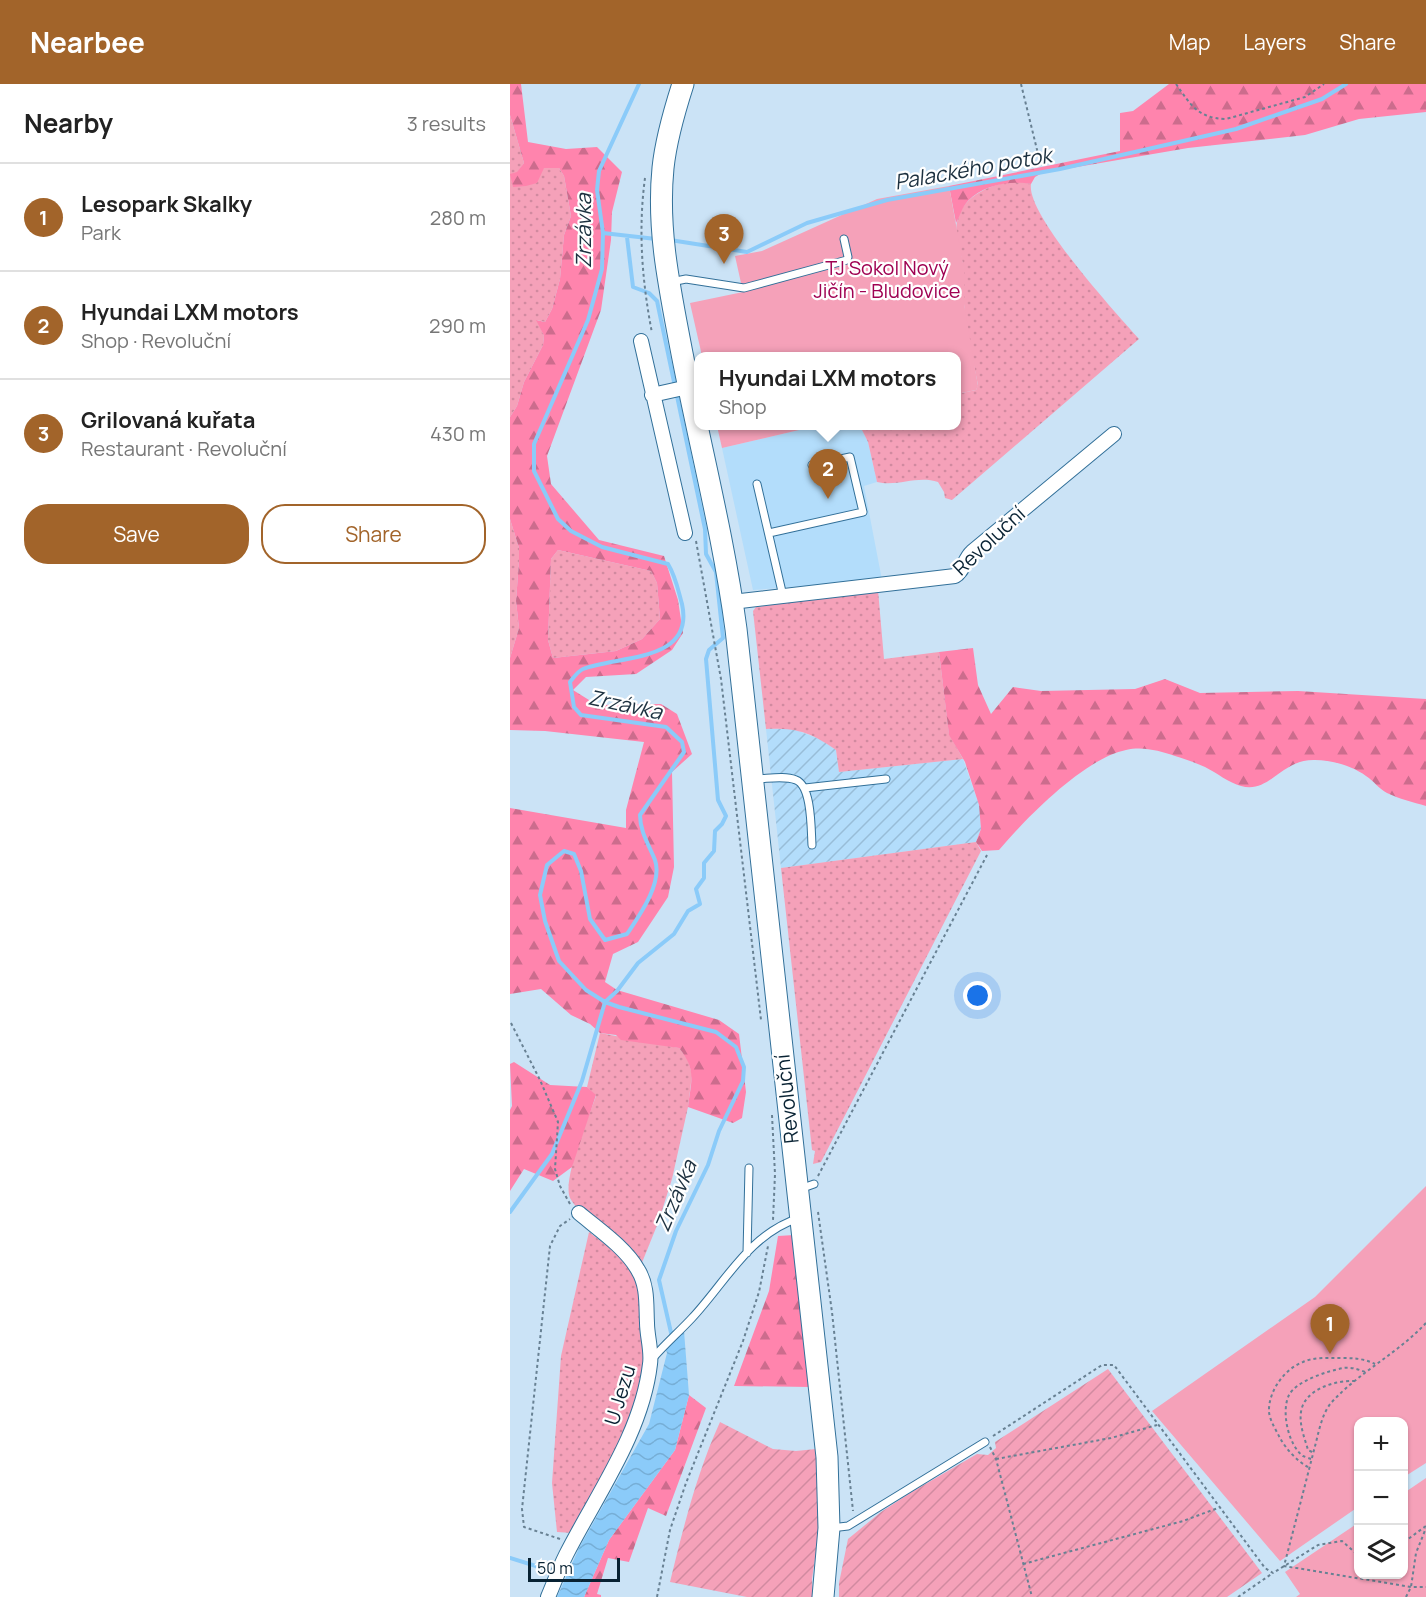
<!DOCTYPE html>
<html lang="en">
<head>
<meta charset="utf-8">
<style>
	:root { --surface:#fff; --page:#f2f2f2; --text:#222; --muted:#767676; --line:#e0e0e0; --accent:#a2642a }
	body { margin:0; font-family:Manrope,sans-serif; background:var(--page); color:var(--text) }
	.controls { position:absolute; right:18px; bottom:18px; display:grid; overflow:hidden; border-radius:12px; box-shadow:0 2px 4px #0004 }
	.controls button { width:54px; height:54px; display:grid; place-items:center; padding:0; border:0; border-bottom:2px solid var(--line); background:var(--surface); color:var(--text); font:30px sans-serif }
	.scale { position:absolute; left:18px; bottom:15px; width:92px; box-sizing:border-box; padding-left:6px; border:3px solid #082233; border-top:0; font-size:16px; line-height:21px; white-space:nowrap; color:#082233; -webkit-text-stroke:4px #fff; paint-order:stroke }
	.you { position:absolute; left:468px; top:912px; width:21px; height:21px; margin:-15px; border:4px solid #fff; border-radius:50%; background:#1a73e8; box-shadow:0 0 0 9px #1a73e833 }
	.badge { display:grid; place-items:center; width:39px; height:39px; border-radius:50%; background:var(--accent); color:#fff; font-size:20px; font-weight:700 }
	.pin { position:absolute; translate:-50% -50px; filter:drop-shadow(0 2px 3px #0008) }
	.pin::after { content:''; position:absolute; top:32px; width:21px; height:18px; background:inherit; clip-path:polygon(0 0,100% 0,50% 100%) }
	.popup { position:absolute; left:184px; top:268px; width:267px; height:78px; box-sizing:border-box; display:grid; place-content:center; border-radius:12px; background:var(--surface); filter:drop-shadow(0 2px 4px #0005); font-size:20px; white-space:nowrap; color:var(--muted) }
	.popup b { font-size:22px; color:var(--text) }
	.popup::after { content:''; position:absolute; left:50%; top:100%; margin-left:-12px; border:12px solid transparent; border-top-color:var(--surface) }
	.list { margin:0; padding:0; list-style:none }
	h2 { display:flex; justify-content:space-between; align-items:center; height:78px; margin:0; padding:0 24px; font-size:26px }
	h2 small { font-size:20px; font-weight:400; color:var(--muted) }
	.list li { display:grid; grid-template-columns:39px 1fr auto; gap:18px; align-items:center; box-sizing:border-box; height:108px; padding:0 24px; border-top:2px solid var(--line) }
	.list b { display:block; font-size:22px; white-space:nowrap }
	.list p { margin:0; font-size:20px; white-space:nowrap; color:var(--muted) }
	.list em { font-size:20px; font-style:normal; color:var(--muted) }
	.actions { display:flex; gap:12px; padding:18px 24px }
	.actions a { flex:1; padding:14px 0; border:2px solid var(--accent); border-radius:24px; text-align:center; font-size:21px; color:var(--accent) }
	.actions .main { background:var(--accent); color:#fff }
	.icon { flex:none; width:33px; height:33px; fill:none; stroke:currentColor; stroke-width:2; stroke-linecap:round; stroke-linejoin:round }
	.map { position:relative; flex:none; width:916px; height:1513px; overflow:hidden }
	header { display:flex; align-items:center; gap:36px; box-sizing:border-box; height:84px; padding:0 30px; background:var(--accent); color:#fff }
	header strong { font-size:28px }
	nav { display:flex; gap:33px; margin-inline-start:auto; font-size:21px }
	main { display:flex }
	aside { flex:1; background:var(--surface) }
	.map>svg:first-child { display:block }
	.built { fill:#b3ddfb }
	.industrial { fill:url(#industrial-furrows) }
	.grass { fill:url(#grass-dots) }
	.forest { fill:url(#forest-firs); fill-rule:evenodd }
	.park { fill:#f5a1b9 }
	.garden { fill:url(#garden-furrows) }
	.water { fill:url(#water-waves) }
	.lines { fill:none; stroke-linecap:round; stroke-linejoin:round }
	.stream { stroke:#8bcbf9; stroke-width:4 }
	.service-casing { stroke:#327099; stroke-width:9 }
	.minor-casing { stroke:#327099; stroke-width:16 }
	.primary-casing { stroke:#327099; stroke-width:23 }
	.path { stroke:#688193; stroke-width:2; stroke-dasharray:3 3; stroke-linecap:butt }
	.service { stroke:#fff; stroke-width:7 }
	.minor { stroke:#fff; stroke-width:14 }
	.primary { stroke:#fff; stroke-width:21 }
	.labels { text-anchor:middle; stroke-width:4.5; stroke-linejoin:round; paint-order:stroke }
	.park-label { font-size:20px; fill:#9f0252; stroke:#fff }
	.street-label { font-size:20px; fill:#082233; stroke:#fff }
	.water-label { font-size:21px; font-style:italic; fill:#1c303f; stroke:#fff }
</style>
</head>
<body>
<header>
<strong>Nearbee</strong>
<nav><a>Map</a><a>Layers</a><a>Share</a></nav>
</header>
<main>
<aside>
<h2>Nearby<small>3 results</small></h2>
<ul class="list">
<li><span class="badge">1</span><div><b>Lesopark Skalky</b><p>Park</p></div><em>280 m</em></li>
<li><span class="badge">2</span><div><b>Hyundai LXM motors</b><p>Shop · Revoluční</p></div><em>290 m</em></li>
<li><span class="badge">3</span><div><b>Grilovaná kuřata</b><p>Restaurant · Revoluční</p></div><em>430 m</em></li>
</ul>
<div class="actions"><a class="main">Save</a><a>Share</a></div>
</aside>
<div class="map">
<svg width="916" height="1513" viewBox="0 0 916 1513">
	<defs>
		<pattern id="industrial-furrows" width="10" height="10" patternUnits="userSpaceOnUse" patternTransform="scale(1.5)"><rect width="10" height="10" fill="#b3ddfb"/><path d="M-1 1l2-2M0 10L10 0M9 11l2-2" fill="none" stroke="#98bdd8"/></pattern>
		<pattern id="grass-dots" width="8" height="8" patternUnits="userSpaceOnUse" patternTransform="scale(1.5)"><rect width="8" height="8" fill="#f5a1b9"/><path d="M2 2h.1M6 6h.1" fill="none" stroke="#d18aa0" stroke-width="1.8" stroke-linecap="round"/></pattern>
		<pattern id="forest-firs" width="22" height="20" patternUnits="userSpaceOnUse" patternTransform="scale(1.5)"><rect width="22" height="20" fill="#ff84ad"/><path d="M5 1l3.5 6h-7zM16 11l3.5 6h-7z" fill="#cc6c8d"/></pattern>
		<pattern id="garden-furrows" width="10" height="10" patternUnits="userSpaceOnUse" patternTransform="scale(1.5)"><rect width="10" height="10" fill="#f5a1b9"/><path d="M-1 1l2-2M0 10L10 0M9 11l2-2" fill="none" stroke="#d18aa0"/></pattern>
		<pattern id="water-waves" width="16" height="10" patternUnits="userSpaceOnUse" patternTransform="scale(1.5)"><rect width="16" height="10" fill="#8bcbf9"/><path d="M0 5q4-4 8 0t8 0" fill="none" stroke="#76aed6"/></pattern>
	</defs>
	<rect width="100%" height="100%" fill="#cbe3f6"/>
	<!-- built -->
	<path class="built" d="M306 342H350L358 358 367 398 354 402 372 496 243 506 212 364Z"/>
	<!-- industrial -->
	<path class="industrial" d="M256 645H283L310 655 326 666 329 688 453 675 469 721 471 745 466 758 271 784Z"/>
	<!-- grass -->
	<path class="grass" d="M0 31 14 79 7 89 40 82 49 84 54 92 61 132 54 151 50 195 42 225 35 238 27 236 34 252 33 261 14 298 7 322 0 333Z
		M507 97 521 100C516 131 606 229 629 255L442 416 435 414 434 408 428 398C407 391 388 403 367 398L358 358 350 342H447V310L466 306 468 301C463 275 456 247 454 220 453 208 455 195 453 183 452 171 444 149 447 138 452 111 483 99 507 97Z
		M0 435 9 464V477L6 517 9 544 0 574Z
		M48 466 141 487 147 499 150 535 132 555 106 567 43 574 38 556 41 475Z
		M368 506 374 575 429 568 439 650 453 675 329 688 326 666C300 648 287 644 256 645L243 527 246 523Z
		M466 758 471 767 311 1078 303 1080 305 1067 302 1066 271 784Z
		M90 949 169 964 178 975 182 991 178 1023 162 1095 148 1139 131 1181C116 1168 68 1130 60 1114 52 1096 79 1032 86 1012L77 1003Z
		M79 1148C96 1161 114 1173 125 1193 131 1205 131 1220 132 1233 133 1245 135 1258 135 1270 133 1328 89 1398 63 1449L47 1448 42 1399 51 1272Z"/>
	<!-- forest -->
	<path class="forest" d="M0 0H11L18 58 56 65 87 63 112 88 102 128 101 156 91 226 37 372 41 400 89 456 154 472 168 516 173 549 162 566 126 590 76 593 63 606 87 621 151 620 167 630 182 670 162 688 164 783 158 813 128 858 103 870 95 898 107 906 209 936 229 950 236 1008 232 1034 223 1039 178 1023C181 997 187 986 169 964L111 956 106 951 90 949 80 940 61 931 31 905 0 910V724L116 744V726L134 658 35 647 0 646V574L9 544 6 517 9 477V464L0 435V333L7 322 14 298 33 261 34 252 26 236 35 238 42 225 50 195 54 151 61 132 54 92 49 84H34L27 99 16 102 3 103 0 90 7 88 14 79 0 31ZM48 466 141 487 147 499 150 535 132 555 106 567 43 574 38 556 41 475Z
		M659 0H916V28L849 35 795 51 678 64 532 89 525 93 521 100C501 96 472 101 458 117 452 123 450 132 446 139L439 102 610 67V29L623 27Z
		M463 564 468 601 481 630 503 603 531 607 625 605 655 595 690 609 788 607 916 615V722C903 718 889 715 877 709 869 705 864 697 856 692 843 682 821 676 805 676 771 675 760 710 731 702 719 699 707 689 695 683 686 679 675 675 665 672 650 667 633 662 616 666 575 674 516 734 489 766L472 767 466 758 471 745 469 721 455 678 439 651 429 568Z
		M4 978 40 1001 77 1003 86 1011 62 1083 43 1097 14 1085 0 1107V1026L2 1022 0 980Z
		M284 1151 300 1303 224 1302 259 1207 268 1152Z
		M179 1311 196 1324 156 1432 138 1424 119 1478 98 1474 87 1510 91 1511V1513H74L99 1456 165 1366Z"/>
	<!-- park -->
	<path class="park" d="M439 102 454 185V220L468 302 466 306 447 310V272H192L180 219 233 208 225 172 252 167 367 115Z
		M207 342H306L212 364Z
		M916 1102V1379L894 1393V1338H848V1423L770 1477 642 1327 805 1213Z
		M916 1394V1513H786L790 1510 775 1488 848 1439V1490H894V1409Z"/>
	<!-- garden -->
	<path class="garden" d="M598 1285 752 1489 717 1513H329V1499L338 1455 371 1428 400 1409 467 1370 478 1371 486 1364 485 1358Z
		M210 1338 263 1365 286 1367 306 1365 310 1440 302 1495 303 1513H237L160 1498C173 1445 187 1388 210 1338Z"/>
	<!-- water -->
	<path class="water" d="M174 1247 179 1311 165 1366 99 1456 74 1513H47L69 1464 139 1340 157 1269 156 1266Z"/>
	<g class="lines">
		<!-- stream -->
		<path class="stream" d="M129 0 89 87 87 106 93 149 92 185 78 236 24 360V387L48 435 61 447 92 463 158 480C166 493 168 506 172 520 185 579 108 571 73 585 68 587 64 593 60 598L64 623 71 631 156 643 172 658 174 668 130 731C130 748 139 761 145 776 153 799 129 832 117 850L95 856 80 835 71 787 64 770 54 767 37 781 30 811 35 837 49 877 76 906 95 918 109 923 206 948 226 963 234 983 233 997 209 1047 198 1081 166 1147 149 1196 162 1253
			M93 149 146 155
			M160 156 237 168 297 139 377 116 550 85 726 45 812 15 836 0
			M0 1128 42 1070 72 997 95 918 107 907 128 879 164 850 178 827 190 820 186 805 194 794V779L204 767 205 747 212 740 216 732 208 716 196 575 199 566 213 554 206 488 196 470 195 445 147 217 139 209 123 203 117 153
			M0 1474 45 1488"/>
		<defs>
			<path id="service" d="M161 198 176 195 234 204 337 176 338 173 334 155
				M247 400 273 512
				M259 449 353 428 340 373 302 381
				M244 695C257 695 274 691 286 696 302 702 301 746 302 761
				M295 704 376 695
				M290 1105 304 1100
				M237 1169 239 1084
				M143 1274C155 1260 169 1248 182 1234 215 1199 239 1150 289 1134
				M321 1444 338 1442 475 1358"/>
			<path id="minor" d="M131 257 175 449
				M142 311 178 303
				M222 518 445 492C454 487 454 475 462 468L604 350
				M38 1513C44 1499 49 1485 56 1471 87 1410 132 1349 140 1280 142 1267 137 1252 137 1239 136 1221 138 1202 128 1186 116 1164 88 1145 69 1129"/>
			<path id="primary" d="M173 0C164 28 156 55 153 84 147 144 159 201 170 259 188 355 213 448 226 545L317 1373 319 1444 313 1513"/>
		</defs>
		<!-- service casing -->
		<use href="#service" class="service-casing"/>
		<!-- minor casing -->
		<use href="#minor" class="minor-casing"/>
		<!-- primary casing -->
		<use href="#primary" class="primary-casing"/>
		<!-- path -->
		<path class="path" d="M511 0 530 78
			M666 0C681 21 687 34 716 35L795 13 814 0
			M135 94C128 146 132 197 142 249
			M186 457 211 595 251 936
			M1 939 30 996 48 1038 45 1085 50 1102 60 1120
			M262 1031 265 1090 263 1136
			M308 1092 477 771
			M308 1128 322 1228 343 1427
			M916 1239C887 1270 849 1288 821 1319 811 1331 808 1352 804 1366 794 1405 784 1444 774 1482L901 1503H916
			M483 1352 592 1281H604L755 1484 763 1489 808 1461 832 1457 848 1471
			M480 1363 486 1375 522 1513
			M802 1368 798 1366C795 1355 789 1341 791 1328 794 1305 826 1296 845 1297
			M486 1375 601 1354 647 1341
			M801 1375C801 1375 793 1372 793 1372 778 1361 771 1327 779 1311 786 1297 818 1287 833 1284 841 1283 848 1285 855 1288
			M798 1383C787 1377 776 1365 770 1354 766 1346 760 1337 759 1328 758 1308 774 1285 793 1278 804 1273 817 1274 829 1274 842 1274 853 1274 865 1280
			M50 1455 14 1443 12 1425 40 1162 50 1142 60 1135
			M894 1458 916 1442
			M513 1480 673 1437 708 1424
			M147 1513 160 1446 176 1399 233 1257 249 1208 258 1162
			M728 1513 763 1489
			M896 1513 901 1503 906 1469 916 1444"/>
		<!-- service -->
		<use href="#service" class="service"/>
		<!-- minor -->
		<use href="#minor" class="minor"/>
		<!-- primary -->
		<use href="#primary" class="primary"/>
	</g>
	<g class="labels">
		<!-- park labels -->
		<g class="park-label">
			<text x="377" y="191">TJ Sokol Nový<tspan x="377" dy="23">Jičín - Bludovice</tspan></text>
		</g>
		<!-- street labels -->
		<g class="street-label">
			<text transform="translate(479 457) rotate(-43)" y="7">Revoluční</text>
			<text transform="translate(277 1015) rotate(-96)" y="7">Revoluční</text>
			<text transform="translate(110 1311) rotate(-73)" y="7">U Jezu</text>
		</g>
		<!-- water labels -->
		<g class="water-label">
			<text transform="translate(463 85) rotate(-10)" y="7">Palackého potok</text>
			<text transform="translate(74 147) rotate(-90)" y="7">Zrzávka</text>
			<text transform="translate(115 621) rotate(12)" y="7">Zrzávka</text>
			<text transform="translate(166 1112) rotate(-67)" y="7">Zrzávka</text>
		</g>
	</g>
</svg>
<div class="controls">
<button>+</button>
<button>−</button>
<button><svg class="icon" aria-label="layers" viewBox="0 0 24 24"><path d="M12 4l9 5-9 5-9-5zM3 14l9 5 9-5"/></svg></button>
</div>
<div class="scale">50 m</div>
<div class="you"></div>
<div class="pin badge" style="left:820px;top:1270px">1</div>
<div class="pin badge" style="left:318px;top:415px">2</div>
<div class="popup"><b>Hyundai LXM motors</b>Shop</div>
<div class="pin badge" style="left:214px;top:180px">3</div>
</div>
</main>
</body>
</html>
